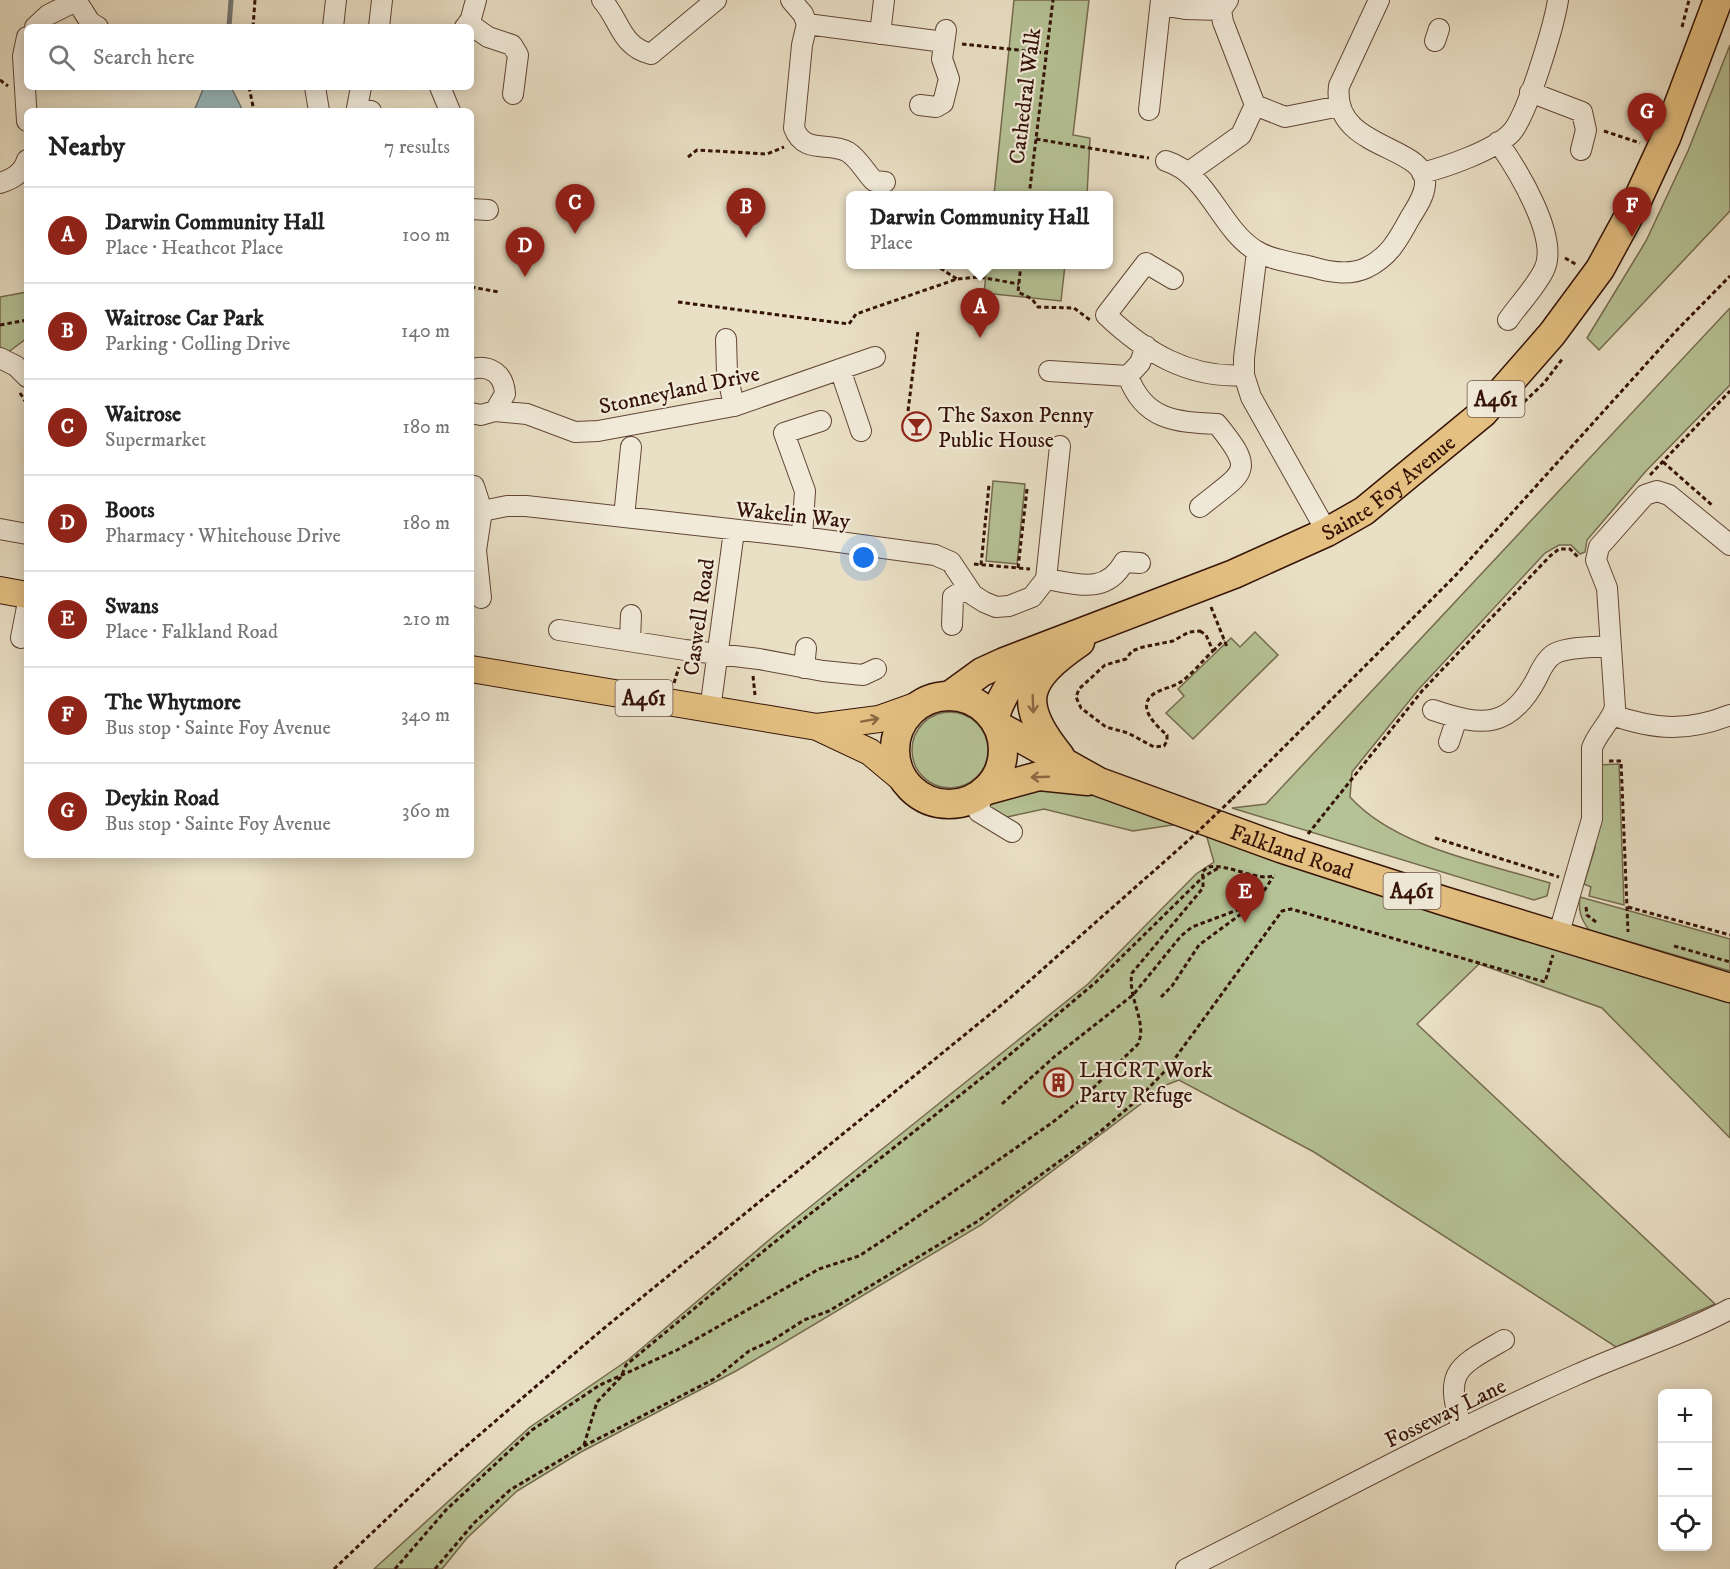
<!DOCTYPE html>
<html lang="en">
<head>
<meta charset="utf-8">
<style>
	:root { --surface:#fff; --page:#f6f6f6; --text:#222; --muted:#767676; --line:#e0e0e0; --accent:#8f2418 }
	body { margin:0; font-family:"IM FELL DW Pica",serif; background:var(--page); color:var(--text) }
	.controls { position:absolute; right:18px; bottom:18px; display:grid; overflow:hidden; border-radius:9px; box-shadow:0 3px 15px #0003 }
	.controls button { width:54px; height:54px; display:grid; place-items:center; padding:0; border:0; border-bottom:2px solid var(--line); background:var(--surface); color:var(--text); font:30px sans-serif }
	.you { position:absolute; left:864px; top:558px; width:21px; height:21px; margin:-15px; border:4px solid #fff; border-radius:50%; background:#1a73e8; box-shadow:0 0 0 9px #1a73e833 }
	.badge { display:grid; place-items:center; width:39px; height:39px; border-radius:50%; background:var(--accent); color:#fff; font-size:20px; font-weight:700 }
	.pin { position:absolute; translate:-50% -50px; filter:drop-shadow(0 2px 3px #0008) }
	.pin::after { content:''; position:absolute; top:32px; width:21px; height:18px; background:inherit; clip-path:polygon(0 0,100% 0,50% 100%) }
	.popup { position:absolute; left:846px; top:191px; width:267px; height:78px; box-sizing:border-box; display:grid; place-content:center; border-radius:9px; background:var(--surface); filter:drop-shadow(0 2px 4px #0005); font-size:20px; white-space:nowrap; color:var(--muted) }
	.popup b { font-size:22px; color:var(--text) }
	.popup::after { content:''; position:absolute; left:50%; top:100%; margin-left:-12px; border:12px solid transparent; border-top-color:var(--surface) }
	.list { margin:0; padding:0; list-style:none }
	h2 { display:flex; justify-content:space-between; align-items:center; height:78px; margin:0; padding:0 24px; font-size:26px }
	h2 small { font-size:20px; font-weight:400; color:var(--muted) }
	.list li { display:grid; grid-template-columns:39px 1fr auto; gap:18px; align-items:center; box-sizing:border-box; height:96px; padding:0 24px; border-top:2px solid var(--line) }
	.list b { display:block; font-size:22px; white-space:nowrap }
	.list p { margin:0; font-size:20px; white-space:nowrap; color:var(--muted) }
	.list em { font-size:20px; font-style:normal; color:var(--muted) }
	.icon { flex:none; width:33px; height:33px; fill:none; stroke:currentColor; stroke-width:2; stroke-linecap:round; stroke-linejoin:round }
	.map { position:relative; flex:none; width:1730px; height:1569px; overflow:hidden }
	.search { position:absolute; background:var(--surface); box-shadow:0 3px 15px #0003; left:24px; top:24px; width:450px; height:66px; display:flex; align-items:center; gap:15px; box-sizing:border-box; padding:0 21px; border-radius:9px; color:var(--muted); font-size:22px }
	.panel { position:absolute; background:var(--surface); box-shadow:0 3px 15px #0003; left:24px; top:108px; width:450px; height:750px; border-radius:9px }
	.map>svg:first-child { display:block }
	.green { fill:#b5c295; stroke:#756a4e; stroke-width:1.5 }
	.water { fill:#9cbabe; stroke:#737774; stroke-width:1.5 }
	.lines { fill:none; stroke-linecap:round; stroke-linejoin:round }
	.stream { stroke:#737774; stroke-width:5 }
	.minor-casing { stroke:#624636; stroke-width:22 }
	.major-casing { stroke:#351306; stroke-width:28 }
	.highway-casing { stroke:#351306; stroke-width:31 }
	.path { stroke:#351306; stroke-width:3; stroke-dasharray:4.5 3; stroke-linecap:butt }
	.minor { stroke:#f1ead9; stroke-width:20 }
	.major { stroke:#e4c082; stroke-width:26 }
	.highway { stroke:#e4c082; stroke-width:28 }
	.path-bridge { stroke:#351306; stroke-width:3; stroke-dasharray:4.5 3; stroke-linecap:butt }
	.oneway { stroke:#8c6a44 }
	.labels { text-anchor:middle; stroke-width:4.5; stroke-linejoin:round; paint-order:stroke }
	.shield { fill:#f1ead9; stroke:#6d5445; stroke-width:1.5 }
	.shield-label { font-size:21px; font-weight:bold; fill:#351306 }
	.street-label { font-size:22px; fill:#351306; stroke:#f1ead9 }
	.poi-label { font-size:22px; fill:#351306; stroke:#f1ead9; text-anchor:start }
</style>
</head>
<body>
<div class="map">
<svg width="1730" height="1569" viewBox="0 0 1730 1569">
	<rect width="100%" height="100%" fill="#e9dfc4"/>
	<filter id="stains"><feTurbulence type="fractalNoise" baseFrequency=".00333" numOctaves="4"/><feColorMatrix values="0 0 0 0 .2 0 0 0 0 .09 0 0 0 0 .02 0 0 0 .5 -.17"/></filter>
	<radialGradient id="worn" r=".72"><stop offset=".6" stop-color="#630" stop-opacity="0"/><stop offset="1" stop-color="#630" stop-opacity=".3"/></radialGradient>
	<!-- green -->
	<path class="green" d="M1014 0H1089L1073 135 1090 138 1087 195H994Z
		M1730 45V211L1599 350 1587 338 1646 241 1688 151Z
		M987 265H1065L1061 301 984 293Z
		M27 292V338L7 353 0 350V297Z
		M1730 308V385L1646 471 1587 540 1585 552 1580 554 1571 545H1559L1545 553 1418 690 1352 772 1350 797C1396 848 1486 863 1550 883L1547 896 1534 900 1232 808 1266 804Z
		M993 481 1025 484 1017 564 986 561Z
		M1255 632 1278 655 1193 739 1166 713 1184 696 1178 689 1231 638 1240 647Z
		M912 750a38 38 0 1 1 76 0a38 38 0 1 1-76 0Z
		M1619 764 1624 905 1589 896 1591 887 1584 884 1595 848 1597 765Z
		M1029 785 1084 791 1730 1002V1138L1602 1008 1479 964 1417 1024 1715 1304 1616 1347 1314 1152 1179 1080 1166 1085 981 1225 736 1371 581 1452 517 1491 467 1538 442 1569H374L530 1427 628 1360 775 1235 1088 984 1196 874 1214 862 1206 834 1179 824 1133 831 1044 809 1007 817 986 805Z
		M1580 897 1730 939V971L1589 930C1581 919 1578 911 1580 897Z"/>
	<!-- water -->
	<path class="water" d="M204 87H231L243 111H194Z"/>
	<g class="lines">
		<!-- stream -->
		<path class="stream" d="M229 27 231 0"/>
		<defs>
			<path id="minor" d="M76 0 90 22 98 27
				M602 0C620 20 621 47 651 54L716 0
				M791 0 803 14 807 24 802 45 794 128C804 155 829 141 848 152 858 158 866 173 874 181L885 182
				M1161 5 1185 9 1221 10 1228 0
				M468 23 488 37 512 45 518 55 513 94
				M807 24 944 42
				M35 27 48 15 76 1
				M333 27 336 0
				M379 27 382 0
				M465 27 470 22 476 0
				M880 34 884 0
				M27 37 23 56 27 121
				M1435 41 1439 29
				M315 87 319 111
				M361 87 357 108 371 111
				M440 87 450 111
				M1530 92 1582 112 1586 130 1581 150
				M920 105 936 107 943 103 949 79 942 59 946 30
				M1255 105 1285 117 1340 106
				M1149 110 1161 0
				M1498 142C1517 169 1560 238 1544 270 1535 288 1519 304 1508 320
				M1166 161C1208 174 1220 228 1255 250 1270 260 1295 263 1312 267 1329 272 1349 276 1366 268 1389 257 1398 240 1410 218 1416 208 1424 197 1425 185 1429 144 1331 151 1339 86L1379 0
				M1189 172 1241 135 1255 105 1223 22 1221 10
				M1422 173C1446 167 1492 151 1510 134 1527 118 1554 25 1558 0
				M0 183C13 179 23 173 27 160
				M471 209 488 210
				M1257 252 1244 358V375L1251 397 1327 532
				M1173 279 1146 263 1106 315C1145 352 1189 379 1244 375
				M726 339 727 373 734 406
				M0 358 16 366 27 377
				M471 369C490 364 504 374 505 394L495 411 481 415 471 413
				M840 369 861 431
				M1049 371 1128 376 1140 363 1146 346
				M1128 376C1144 420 1175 422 1217 424 1257 473 1244 471 1200 507
				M495 411 527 414 575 432 598 431 734 406 875 357
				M474 486 482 511 476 550 481 598
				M482 511 507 506H526L802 537 935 555 951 562 973 595 984 602 996 607 1009 606 1032 597 1046 579 1060 446
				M624 517 631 447
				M0 529 27 534
				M802 537 805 491 784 433 821 421
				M1046 579C1077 584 1106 595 1124 562L1140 563
				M952 625 953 597 967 588
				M559 630 685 650 759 659 823 671 863 675 876 669
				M21 638 27 607
				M630 640 631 615
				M804 668 806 648
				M710 710 734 531
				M1433 710C1483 727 1510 729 1537 678 1541 669 1547 657 1556 653 1572 646 1593 648 1611 646
				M1612 715C1656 730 1687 732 1730 715
				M1449 742 1457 718
				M981 794 979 812 1012 832
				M1558 936 1592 819V748C1597 733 1611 722 1615 707L1607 588 1596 560 1599 547 1645 495 1657 491 1669 495 1730 545
				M1462 1429C1444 1371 1455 1368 1504 1340
				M1186 1569C1316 1504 1443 1434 1576 1375 1627 1352 1680 1336 1730 1309"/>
			<path id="major" d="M0 590 27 595
				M471 669 817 727 870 752 906 782
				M817 727 879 719 921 704"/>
			<g id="highway">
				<path id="s1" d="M949 696 982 672 1004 662 1234 574 1327 532 1364 511 1483 413 1552 334 1600 269 1636 203 1666 138 1718 0"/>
				<circle cx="949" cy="750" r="54"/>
				<path d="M994 719C1003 690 1017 673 1039 654"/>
				<path id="s2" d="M997 725 1099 782 1283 849 1444 901 1730 988"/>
				<path d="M1060 756C1016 702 1025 680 1080 642"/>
				<path d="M984 791 1039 776 1088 781"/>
			</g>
		</defs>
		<!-- minor casing -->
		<use href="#minor" class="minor-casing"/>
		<!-- major casing -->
		<use href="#major" class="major-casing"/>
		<!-- highway casing -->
		<use href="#highway" class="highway-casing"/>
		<!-- path -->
		<path class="path" d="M253 27 255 0
			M1682 27 1689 0
			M962 44 1046 53
			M0 80 8 86
			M249 87 254 111
			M1604 131 1640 143
			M1036 139 1149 158
			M688 157 697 150 767 154 784 147
			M1029 196 1053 0
			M1565 258 1577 265
			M934 264 957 279
			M1021 264 1018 292 1032 299 1038 307 1074 308 1090 320
			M471 287 499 292
			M678 302 849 324 856 314 957 279 979 277 1019 284
			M0 325 27 320
			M20 393 27 404
			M1524 402 1544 383 1563 358
			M908 411 918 331
			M1663 462 1713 506
			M1650 475 1730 391
			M974 564 1030 569
			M981 565 989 485
			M1018 568 1027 489
			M1211 607 1227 647
			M1200 631 1206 635 1213 651C1202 661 1191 676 1179 683 1173 687 1164 688 1157 692 1134 704 1154 724 1167 735V741L1164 746 1154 747 1128 733 1106 727 1081 708 1076 697 1079 689 1105 665 1126 659 1132 651 1143 647 1173 641 1189 632Z
			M1213 651 1224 640
			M753 676 755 695
			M674 683 679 667
			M1609 761H1621L1628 932
			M1232 799 1455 576 1675 332 1730 276
			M1308 834 1422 691 1550 556 1559 549H1570L1579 558
			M1435 838 1559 877
			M1586 907 1587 915 1596 922
			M1628 907 1730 935
			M1674 946 1730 962
			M1161 997 1172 986 1199 945 1256 903 1273 877
			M1002 1104 1054 1057 1133 995 1181 936 1192 927 1256 903
			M584 1445 597 1402 621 1377 626 1365 771 1245 988 1073 1096 982 1203 877 1202 872 1208 867C1229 863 1259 883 1275 875
			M334 1569 435 1473 506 1412 603 1329 1010 998 1190 839
			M395 1569 446 1510 532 1430 600 1385 677 1350 819 1269 859 1256 894 1233 1053 1122 1083 1098 1138 1044C1148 1023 1127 997 1132 973L1203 888V877L1220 867
			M435 1569 474 1523 510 1490 584 1446 716 1378 749 1351 773 1340 804 1320 829 1311 978 1221 1102 1130 1136 1101 1168 1068 1282 911 1291 909 1545 982 1553 955"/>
		<!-- minor -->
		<use href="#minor" class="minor"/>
		<!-- major -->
		<use href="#major" class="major"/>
		<!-- highway -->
		<use href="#highway" class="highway"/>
		<!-- path-bridge -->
		<path class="path-bridge" d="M1190 839 1232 799"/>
	</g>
	<!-- one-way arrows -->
	<defs><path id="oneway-shaft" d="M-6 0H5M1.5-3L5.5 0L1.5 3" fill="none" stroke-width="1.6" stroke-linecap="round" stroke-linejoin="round" transform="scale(1.5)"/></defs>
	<g class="oneway">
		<use href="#oneway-shaft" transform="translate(1033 704) rotate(88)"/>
		<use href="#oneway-shaft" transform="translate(870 720) rotate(-10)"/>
		<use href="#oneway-shaft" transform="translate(1040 777) rotate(178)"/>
	</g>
	<!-- icons -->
	<defs>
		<symbol id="bar-ring" viewBox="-11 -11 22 22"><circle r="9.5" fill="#f1ead9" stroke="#8f2418" stroke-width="1.5"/><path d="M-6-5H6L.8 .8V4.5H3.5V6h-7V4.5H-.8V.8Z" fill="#8f2418"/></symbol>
		<symbol id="building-ring" viewBox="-11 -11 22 22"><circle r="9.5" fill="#f1ead9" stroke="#8f2418" stroke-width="1.5"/><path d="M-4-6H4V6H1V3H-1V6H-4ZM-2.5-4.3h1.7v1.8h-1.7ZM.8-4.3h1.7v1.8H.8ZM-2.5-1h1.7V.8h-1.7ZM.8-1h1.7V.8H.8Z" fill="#8f2418"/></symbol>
	</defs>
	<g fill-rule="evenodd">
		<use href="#bar-ring" x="900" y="410" width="33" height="33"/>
		<use href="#building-ring" x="1042" y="1066" width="33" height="33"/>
	</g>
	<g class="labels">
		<!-- shield labels -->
		<g class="shield">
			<rect x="1467.5" y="381" width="57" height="36" rx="4.5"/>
			<rect x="615.5" y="680" width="57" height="36" rx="4.5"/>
			<rect x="1383.5" y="873" width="57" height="36" rx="4.5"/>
		</g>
		<g class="shield-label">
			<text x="1496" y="406">A461</text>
			<text x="644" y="705">A461</text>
			<text x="1412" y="898">A461</text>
		</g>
		<!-- street labels -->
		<g class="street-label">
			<text transform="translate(1024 96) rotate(-83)" y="8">Cathedral Walk</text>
			<text transform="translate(679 389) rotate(-12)" y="8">Stonneyland Drive</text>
			<text dy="8" stroke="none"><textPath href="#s1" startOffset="489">Sainte Foy Avenue</textPath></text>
			<text transform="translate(793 514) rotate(6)" y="8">Wakelin Way</text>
			<text transform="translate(698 617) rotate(-82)" y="8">Caswell Road</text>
			<text dy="8" stroke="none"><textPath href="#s2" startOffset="322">Falkland Road</textPath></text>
			<text transform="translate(1445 1412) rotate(-26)" y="8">Fosseway Lane</text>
		</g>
		<!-- poi labels -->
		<g class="poi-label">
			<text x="938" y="422">The Saxon Penny<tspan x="938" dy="25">Public House</tspan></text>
			<text x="1079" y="1077">LHCRT Work<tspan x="1079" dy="25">Party Refuge</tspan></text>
		</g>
	</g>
	<rect width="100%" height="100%" filter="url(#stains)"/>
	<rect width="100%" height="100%" fill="url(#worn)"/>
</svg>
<div class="controls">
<button>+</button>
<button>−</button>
<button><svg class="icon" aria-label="locate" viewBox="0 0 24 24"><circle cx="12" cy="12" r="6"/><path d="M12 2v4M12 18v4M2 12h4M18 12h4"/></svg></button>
</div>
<div class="you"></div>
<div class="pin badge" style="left:980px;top:338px">A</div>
<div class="popup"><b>Darwin Community Hall</b>Place</div>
<div class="pin badge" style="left:746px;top:238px">B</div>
<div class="pin badge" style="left:575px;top:234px">C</div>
<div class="pin badge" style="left:525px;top:277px">D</div>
<div class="pin badge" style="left:1245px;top:923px">E</div>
<div class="pin badge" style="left:1632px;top:237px">F</div>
<div class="pin badge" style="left:1647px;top:143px">G</div>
<div class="search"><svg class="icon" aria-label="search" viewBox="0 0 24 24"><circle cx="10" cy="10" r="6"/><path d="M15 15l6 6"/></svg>Search here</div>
<section class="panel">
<h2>Nearby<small>7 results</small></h2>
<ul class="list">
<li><span class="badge">A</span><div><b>Darwin Community Hall</b><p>Place · Heathcot Place</p></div><em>100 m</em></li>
<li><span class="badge">B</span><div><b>Waitrose Car Park</b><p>Parking · Colling Drive</p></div><em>140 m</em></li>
<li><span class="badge">C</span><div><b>Waitrose</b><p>Supermarket</p></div><em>180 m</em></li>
<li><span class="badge">D</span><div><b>Boots</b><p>Pharmacy · Whitehouse Drive</p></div><em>180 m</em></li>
<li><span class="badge">E</span><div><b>Swans</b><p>Place · Falkland Road</p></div><em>210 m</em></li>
<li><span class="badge">F</span><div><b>The Whytmore</b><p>Bus stop · Sainte Foy Avenue</p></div><em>340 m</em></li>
<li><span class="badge">G</span><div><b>Deykin Road</b><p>Bus stop · Sainte Foy Avenue</p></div><em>360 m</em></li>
</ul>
</section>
</div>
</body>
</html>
